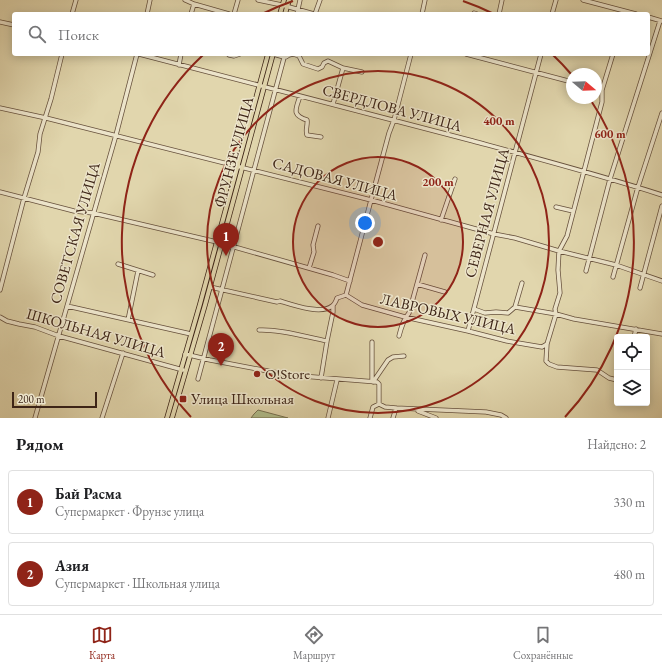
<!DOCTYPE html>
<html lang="ru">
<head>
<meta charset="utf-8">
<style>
	:root { --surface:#fff; --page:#f6f6f6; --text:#202124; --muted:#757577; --line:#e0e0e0; --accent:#8f2418 }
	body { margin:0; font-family:"EB Garamond",serif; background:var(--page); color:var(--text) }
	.controls { position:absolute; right:12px; bottom:12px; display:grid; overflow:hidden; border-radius:4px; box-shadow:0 2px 10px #0003 }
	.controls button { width:36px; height:36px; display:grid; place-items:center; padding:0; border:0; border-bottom:1px solid var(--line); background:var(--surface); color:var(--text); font:20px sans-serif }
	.compass { position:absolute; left:566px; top:68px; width:36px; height:36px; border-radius:50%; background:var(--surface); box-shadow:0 2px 10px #0003; rotate:109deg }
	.scale { position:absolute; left:12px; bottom:10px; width:85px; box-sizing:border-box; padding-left:4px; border:2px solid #3d2416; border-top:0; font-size:11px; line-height:14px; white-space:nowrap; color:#3d2416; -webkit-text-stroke:3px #ece4ca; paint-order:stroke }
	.you { position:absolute; left:365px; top:223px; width:14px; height:14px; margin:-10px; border:3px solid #fff; border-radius:50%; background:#1a73e8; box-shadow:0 0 0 6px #1a73e833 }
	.badge { display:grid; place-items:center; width:26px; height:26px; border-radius:50%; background:var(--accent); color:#fff; font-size:13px; font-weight:700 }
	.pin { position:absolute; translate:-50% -33px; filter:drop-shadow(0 1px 2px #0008) }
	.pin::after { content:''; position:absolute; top:21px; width:14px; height:12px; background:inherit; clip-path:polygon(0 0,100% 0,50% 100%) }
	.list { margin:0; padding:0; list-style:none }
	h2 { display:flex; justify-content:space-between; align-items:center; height:52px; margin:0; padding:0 16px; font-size:17px }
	h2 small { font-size:13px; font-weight:400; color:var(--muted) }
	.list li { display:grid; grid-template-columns:26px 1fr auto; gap:12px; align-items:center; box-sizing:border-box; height:64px; margin:0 8px 8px; padding:0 8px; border:1px solid var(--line); border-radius:4px }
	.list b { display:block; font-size:15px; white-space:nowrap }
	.list p { margin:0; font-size:13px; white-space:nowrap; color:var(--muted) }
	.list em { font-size:13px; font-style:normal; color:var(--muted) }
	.icon { flex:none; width:22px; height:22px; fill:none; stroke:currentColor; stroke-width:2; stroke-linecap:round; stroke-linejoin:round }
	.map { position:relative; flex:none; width:662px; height:418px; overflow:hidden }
	.search { position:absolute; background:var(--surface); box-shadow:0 2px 10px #0003; left:12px; right:12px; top:12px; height:44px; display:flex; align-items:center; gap:10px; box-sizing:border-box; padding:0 14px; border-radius:4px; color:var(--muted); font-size:15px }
	.sheet { height:196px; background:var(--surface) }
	nav { display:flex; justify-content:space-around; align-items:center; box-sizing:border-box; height:56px; border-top:1px solid var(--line); background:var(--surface); font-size:11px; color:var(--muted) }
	nav a { display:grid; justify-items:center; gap:2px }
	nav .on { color:var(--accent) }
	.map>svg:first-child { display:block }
	.green { fill:#b0be8c; stroke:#767151 }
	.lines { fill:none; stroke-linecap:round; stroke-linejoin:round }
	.minor-casing { stroke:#66503c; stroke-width:5 }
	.major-casing { stroke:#3d2416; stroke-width:5.5 }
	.minor { stroke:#ece4ca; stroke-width:3.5 }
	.major { stroke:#e1d6ad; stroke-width:4 }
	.ring { fill:none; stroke:#8f2418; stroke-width:2 }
	.poi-dot { fill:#8f2418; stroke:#ece4ca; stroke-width:1.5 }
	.labels { text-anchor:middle; stroke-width:3; stroke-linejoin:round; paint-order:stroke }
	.street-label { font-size:15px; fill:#3d2416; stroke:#ece4ca }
	.poi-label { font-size:15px; fill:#3d2416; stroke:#ece4ca; text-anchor:start }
	.centre { fill:#8f2418; stroke:#ece4ca; stroke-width:2 }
	.ring-label { font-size:12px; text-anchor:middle; font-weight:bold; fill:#8f2418; stroke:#ece4ca; stroke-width:3; stroke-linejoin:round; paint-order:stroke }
</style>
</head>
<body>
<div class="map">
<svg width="662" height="418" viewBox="0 0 662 418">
	<rect width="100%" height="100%" fill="#e1d6ad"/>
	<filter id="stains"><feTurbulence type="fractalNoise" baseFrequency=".005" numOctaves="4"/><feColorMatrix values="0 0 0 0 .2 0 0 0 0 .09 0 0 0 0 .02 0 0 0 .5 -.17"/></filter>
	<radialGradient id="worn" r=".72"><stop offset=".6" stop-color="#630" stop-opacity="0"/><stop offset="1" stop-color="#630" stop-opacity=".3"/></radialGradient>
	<!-- green -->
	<path class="green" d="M258 410 288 418H251L254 414Z"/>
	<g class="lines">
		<defs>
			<path id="minor" d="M185 0 194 4 229 14
				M258 0 282 5 314 14
				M583 0 636 14
				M474 13 477 14
				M72 14 76 0
				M147 14 150 0
				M191 14 194 4
				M234 14 238 0
				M297 14 300 0
				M315 14 320 0
				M422 14 425 0
				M499 14 502 0
				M552 14 556 0
				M648 17 662 21
				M0 22 14 25
				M139 54C250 83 361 112 473 141 536 158 600 175 662 195
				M228 54 229 55 234 56 240 54
				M273 54 284 57H286L289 55 293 54 299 56 303 64 318 69 322 67 324 63 328 61 343 68
				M466 54 572 82
				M613 54 602 90V102L567 236 559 251 558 270 560 293 555 309 556 314 547 344 546 361 549 364 557 367 597 370 609 378 617 380
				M179 65 181 54
				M596 89 602 90
				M300 96C296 109 291 115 307 120 308 125 305 130 307 135L321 137
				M333 104 343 68 362 72
				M0 108 46 118 371 200 494 234 515 238 559 251 616 265 662 281
				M0 192 74 211 93 213 217 242 333 275 350 281
				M556 207 573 211
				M441 220 455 179
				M118 264 153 275
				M309 268 314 252 313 245 318 226
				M586 271 610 179 660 21
				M613 277 638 187 662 113
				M417 284 445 292
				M210 287 277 302 280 301C293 305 321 315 332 306 335 304 336 301 337 298L346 295
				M640 288 662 206
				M0 290 24 198 38 152 40 134 51 99 62 54
				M346 295 371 200 389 133 394 120 411 54
				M346 295 362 305 405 317 468 331 507 341 536 346 542 347 547 344
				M67 306 191 334
				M515 307 522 283
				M474 309 485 313 496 312 508 313 515 307 556 314 574 319 662 334
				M0 317 7 321 19 324 35 327 59 336 183 370
				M128 320 138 271
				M259 330C281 329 306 337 327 341
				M468 331 541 54
				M399 336C401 328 403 320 409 313L425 255
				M634 337 636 329
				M185 354 210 360 289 375 377 382 379 384V404L385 407 396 408 486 412 501 415 506 418
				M321 378 327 341 333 312V305
				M198 379 285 54
				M372 381V342
				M373 382 388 360 393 357 404 356
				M418 411 436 418
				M35 418 116 135 137 54
				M102 418 123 353
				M328 418 337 380
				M370 418 373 407 379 404
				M393 418 396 408"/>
			<path id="major" d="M280 14 284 0
				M285 14 289 0
				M167 418 200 304 268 54
				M172 418 205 305 273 54"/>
		</defs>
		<!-- minor casing -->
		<use href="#minor" class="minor-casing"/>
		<!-- major casing -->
		<use href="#major" class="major-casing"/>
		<!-- minor -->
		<use href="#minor" class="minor"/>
		<!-- major -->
		<use href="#major" class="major"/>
	</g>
	<!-- distance rings -->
	<circle cx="378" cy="242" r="85" fill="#8f2418" fill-opacity=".12"/>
	<g class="ring">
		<circle cx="378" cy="242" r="85"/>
		<circle cx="378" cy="242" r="171"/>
		<path d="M191 417A256 256 0 0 1 203 55M262 14A256 256 0 0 1 293 1M463 1A256 256 0 0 1 494 14M553 55A256 256 0 0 1 571 74M590 99A256 256 0 0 1 565 417"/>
	</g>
	<!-- markers -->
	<g class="poi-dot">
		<circle cx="257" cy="374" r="4"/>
		<rect x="179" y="395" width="8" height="8" rx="2"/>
	</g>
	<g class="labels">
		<!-- street labels -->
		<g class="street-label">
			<text transform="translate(392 108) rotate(15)" y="5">СВЕРДЛОВА УЛИЦА</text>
			<text transform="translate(234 152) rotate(-75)" y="5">ФРУНЗЕ УЛИЦА</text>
			<text transform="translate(335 179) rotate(15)" y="5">САДОВАЯ УЛИЦА</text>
			<text transform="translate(487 213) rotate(-75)" y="5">СЕВЕРНАЯ УЛИЦА</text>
			<text transform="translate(75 233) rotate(-74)" y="5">СОВЕТСКАЯ УЛИЦА</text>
			<text transform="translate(448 314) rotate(13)" y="5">ЛАВРОВЫХ УЛИЦА</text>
			<text transform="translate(96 333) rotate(16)" y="5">ШКОЛЬНАЯ УЛИЦА</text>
		</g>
		<!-- poi labels -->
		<g class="poi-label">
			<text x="265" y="379">O!Store</text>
			<text x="191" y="404">Улица Школьная</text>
		</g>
	</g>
	<circle cx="378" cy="242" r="6" class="centre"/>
	<g class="ring-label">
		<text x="499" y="125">400 m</text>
		<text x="610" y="138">600 m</text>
		<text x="438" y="186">200 m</text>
	</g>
	<rect width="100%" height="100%" filter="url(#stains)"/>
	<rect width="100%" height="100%" fill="url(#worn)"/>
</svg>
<div class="controls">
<button><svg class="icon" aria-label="locate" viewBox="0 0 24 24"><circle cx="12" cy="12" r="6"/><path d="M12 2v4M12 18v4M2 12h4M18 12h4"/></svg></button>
<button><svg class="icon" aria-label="layers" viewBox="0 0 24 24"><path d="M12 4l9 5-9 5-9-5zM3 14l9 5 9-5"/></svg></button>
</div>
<svg class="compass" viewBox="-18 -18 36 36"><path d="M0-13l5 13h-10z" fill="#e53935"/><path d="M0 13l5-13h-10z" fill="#757577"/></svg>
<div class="scale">200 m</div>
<div class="you"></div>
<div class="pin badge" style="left:226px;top:256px">1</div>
<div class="pin badge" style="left:221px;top:366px">2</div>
<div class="search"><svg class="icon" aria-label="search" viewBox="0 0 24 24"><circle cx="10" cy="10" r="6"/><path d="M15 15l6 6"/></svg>Поиск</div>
</div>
<section class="sheet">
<h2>Рядом<small>Найдено: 2</small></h2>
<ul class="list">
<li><span class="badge">1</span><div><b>Бай Расма</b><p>Супермаркет · Фрунзе улица</p></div><em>330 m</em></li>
<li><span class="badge">2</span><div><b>Азия</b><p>Супермаркет · Школьная улица</p></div><em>480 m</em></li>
</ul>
</section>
<nav>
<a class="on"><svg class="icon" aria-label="map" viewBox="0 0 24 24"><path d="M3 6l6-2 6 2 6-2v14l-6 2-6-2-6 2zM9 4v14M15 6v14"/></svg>Карта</a>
<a><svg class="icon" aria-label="directions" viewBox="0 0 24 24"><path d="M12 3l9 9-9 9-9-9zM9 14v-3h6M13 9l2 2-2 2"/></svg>Маршрут</a>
<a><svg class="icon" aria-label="saved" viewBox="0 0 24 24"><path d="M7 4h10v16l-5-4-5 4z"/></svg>Сохранённые</a>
</nav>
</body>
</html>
